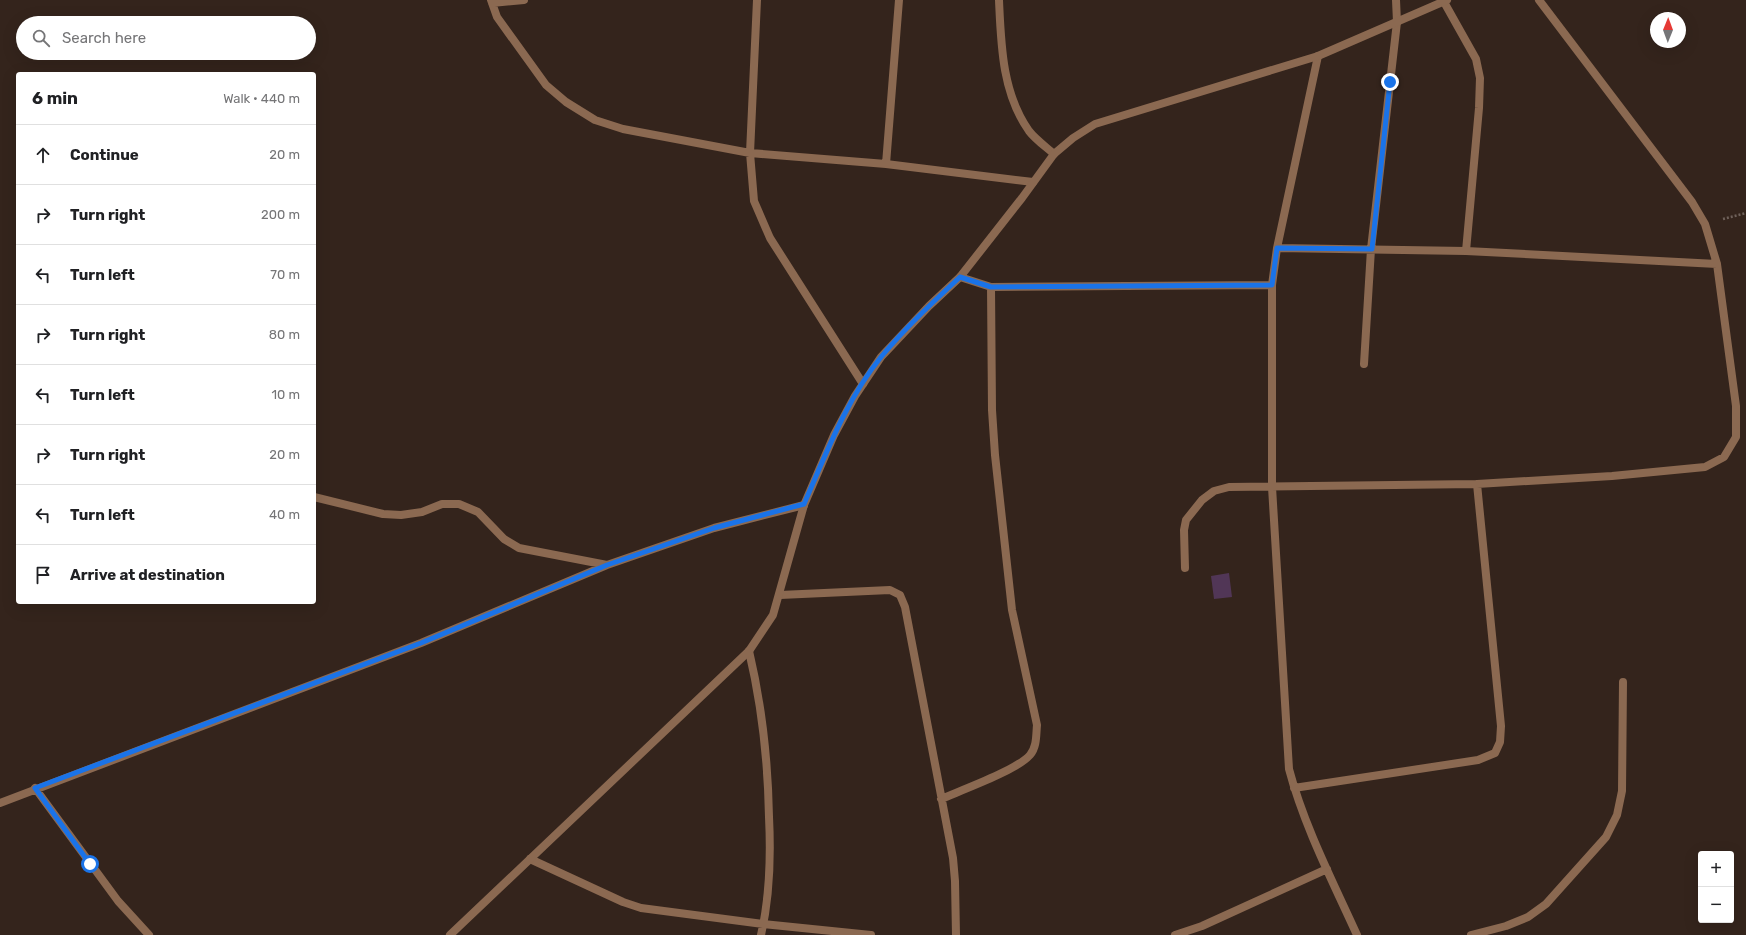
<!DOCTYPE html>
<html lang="en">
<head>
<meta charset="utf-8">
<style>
	:root { --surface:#fff; --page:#f6f6f6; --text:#202124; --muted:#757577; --line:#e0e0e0 }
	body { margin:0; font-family:Rubik,sans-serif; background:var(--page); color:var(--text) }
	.controls { position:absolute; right:12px; bottom:12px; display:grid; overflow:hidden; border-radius:4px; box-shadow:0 4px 16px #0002 }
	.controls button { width:36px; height:36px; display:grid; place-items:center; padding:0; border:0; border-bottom:1px solid var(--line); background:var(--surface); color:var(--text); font:20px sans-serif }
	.compass { position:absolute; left:1650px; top:12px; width:36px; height:36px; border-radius:50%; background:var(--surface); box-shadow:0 4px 16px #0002; rotate:1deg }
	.stop { position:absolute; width:12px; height:12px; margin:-9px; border:3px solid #1a73e8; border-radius:50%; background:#fff }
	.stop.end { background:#1a73e8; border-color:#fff; box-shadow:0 1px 4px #0008 }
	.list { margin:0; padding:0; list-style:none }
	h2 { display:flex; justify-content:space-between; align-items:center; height:52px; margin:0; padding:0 16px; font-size:17px }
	h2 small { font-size:13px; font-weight:400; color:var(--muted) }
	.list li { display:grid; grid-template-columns:26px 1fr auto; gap:12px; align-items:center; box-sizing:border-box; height:60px; padding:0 16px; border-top:1px solid var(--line) }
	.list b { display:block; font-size:15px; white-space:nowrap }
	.list em { font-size:13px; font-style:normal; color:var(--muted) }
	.icon { flex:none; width:22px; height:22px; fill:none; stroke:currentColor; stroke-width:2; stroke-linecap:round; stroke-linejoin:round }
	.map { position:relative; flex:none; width:1746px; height:935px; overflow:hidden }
	.search { position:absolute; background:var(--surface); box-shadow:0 4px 16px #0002; left:16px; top:16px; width:300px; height:44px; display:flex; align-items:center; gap:10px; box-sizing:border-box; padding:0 14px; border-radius:22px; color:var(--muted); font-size:15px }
	.panel { position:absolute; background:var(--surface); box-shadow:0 4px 16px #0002; left:16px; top:72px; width:300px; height:532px; border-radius:4px }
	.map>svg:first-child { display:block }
	.building { fill:#513656 }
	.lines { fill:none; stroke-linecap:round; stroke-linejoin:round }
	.path { stroke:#6f615a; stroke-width:2.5; stroke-dasharray:2 2; stroke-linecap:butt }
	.service { stroke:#8b6951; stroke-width:8 }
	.minor { stroke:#8b6951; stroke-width:8 }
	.tertiary { stroke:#8b6951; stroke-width:8 }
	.route { stroke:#1a73e8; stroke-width:5 }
</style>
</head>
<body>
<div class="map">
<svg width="1746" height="935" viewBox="0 0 1746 935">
	<rect width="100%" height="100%" fill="#34241c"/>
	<!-- building -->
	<path class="building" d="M1229 573 1232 597 1214 599 1211 576Z"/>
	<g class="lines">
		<!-- path -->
		<path class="path" d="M1723 219 1746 213"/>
		<!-- service -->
		<path class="service" d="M1396 0 1397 22"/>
		<!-- minor -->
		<path class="minor" d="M491 0 497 17 546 85 566 102 595 120 623 129 750 153 886 164 1033 182
			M757 0 750 153 754 201 770 238 863 384
			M999 0C1001 44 1002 93 1029 131 1035 139 1046 147 1054 154
			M1444 2 1476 59 1480 78 1479 108 1466 251
			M492 3 524 0
			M1318 56 1277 248 1272 285V487L1289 769C1304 826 1333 882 1357 935
			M886 164 899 0
			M1277 248 1466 251 1717 264
			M960 277 991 287 1272 285
			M1364 364 1371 249 1397 22
			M314 497 383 514 401 515 422 512 442 504H459L478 512 504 539 519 548 607 565
			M1185 568 1184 530 1186 520 1202 500 1214 491 1229 487 1477 484 1612 476 1705 467 1724 457 1736 437V406L1717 264 1705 224 1692 202 1539 0
			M780 595 890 590 900 595 905 607 953 858 955 881 956 935
			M749 651C762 706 768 761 769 817 771 857 770 896 761 935
			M35 788 118 901 149 935
			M1294 788 1478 760 1495 753 1500 742 1501 726 1477 484
			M941 799C962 790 1017 770 1030 755 1037 747 1036 735 1037 725L1012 610 995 455 992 410 991 287
			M0 803 421 643 607 565 714 528 804 505
			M530 859 623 902 641 908 763 924 871 935
			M1175 935 1202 926 1327 869
			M1471 935 1506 926 1528 917 1546 904 1606 837 1617 815 1622 791 1623 682"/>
		<!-- tertiary -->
		<path class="tertiary" d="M450 935 749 651 773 615 804 505 834 435 855 396 881 357 929 306 960 277 1022 198 1054 154 1073 138 1095 124 1318 56 1447 0"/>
	</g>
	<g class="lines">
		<!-- route -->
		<path class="route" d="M90 864 35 788 421 643 607 565 714 528 804 504C826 454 846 400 881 357 905 328 933 302 960 277L991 287 1272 285 1277 248 1372 249 1390 82"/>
	</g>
</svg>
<div class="controls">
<button>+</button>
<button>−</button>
</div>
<svg class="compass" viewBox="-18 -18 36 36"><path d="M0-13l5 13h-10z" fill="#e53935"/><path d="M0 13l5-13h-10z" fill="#757577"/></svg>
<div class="stop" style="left:90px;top:864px"></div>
<div class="stop end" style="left:1390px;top:82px"></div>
<div class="search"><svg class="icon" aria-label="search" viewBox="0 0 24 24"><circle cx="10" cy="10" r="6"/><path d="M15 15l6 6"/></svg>Search here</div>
<section class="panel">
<h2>6 min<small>Walk · 440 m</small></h2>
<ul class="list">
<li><svg class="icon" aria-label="ahead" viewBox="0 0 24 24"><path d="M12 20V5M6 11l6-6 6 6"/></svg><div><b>Continue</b></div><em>20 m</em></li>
<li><svg class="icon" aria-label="right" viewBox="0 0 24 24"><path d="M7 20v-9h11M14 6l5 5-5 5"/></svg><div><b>Turn right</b></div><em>200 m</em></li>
<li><svg class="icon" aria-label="left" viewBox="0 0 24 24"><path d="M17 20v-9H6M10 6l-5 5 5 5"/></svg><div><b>Turn left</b></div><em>70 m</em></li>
<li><svg class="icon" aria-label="right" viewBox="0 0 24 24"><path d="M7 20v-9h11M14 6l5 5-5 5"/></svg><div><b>Turn right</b></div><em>80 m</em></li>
<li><svg class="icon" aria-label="left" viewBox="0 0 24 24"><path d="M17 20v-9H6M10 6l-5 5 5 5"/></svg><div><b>Turn left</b></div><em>10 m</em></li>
<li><svg class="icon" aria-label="right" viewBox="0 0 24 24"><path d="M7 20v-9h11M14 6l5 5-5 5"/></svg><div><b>Turn right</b></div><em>20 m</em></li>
<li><svg class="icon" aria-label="left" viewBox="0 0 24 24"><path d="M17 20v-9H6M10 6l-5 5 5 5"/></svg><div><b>Turn left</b></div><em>40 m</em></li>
<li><svg class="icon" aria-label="arrive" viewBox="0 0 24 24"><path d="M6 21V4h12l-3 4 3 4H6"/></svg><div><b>Arrive at destination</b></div></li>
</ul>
</section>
</div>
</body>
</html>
